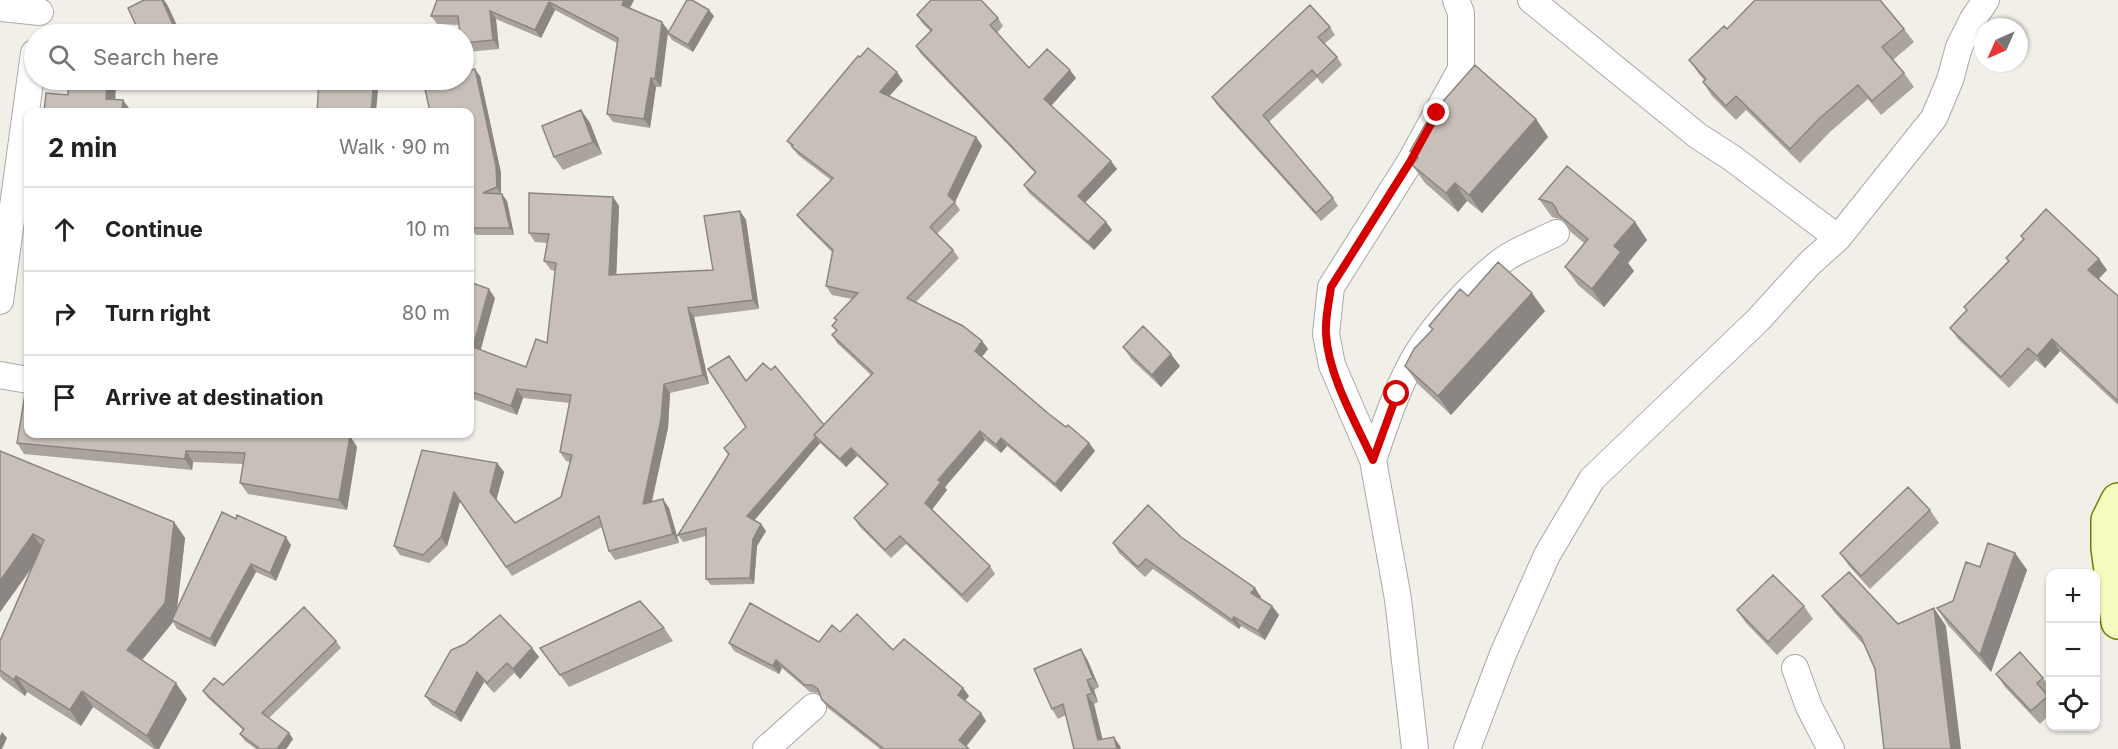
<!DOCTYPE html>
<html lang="en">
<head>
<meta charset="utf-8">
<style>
	:root { --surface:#fff; --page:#f2f2f2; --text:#222; --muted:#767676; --line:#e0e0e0 }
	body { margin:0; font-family:Inter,sans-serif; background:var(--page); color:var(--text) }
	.controls { position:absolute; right:18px; bottom:18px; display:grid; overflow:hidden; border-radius:12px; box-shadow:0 2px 4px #0004 }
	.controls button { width:54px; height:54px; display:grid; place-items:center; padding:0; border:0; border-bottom:2px solid var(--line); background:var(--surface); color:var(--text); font:30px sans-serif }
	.compass { position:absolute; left:1974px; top:18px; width:54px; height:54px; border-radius:50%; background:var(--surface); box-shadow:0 2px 4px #0004; rotate:225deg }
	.stop { position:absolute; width:18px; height:18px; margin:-14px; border:4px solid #d40000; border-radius:50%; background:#fff }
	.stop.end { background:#d40000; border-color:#fff; box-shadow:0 2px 6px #0008 }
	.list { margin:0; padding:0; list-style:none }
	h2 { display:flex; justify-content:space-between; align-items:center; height:78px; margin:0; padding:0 24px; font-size:26px }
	h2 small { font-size:20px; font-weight:400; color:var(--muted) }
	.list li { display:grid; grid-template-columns:39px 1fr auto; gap:18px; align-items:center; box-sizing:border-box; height:84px; padding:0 24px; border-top:2px solid var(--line) }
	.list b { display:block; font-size:22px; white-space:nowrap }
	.list em { font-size:20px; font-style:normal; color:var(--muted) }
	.icon { flex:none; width:33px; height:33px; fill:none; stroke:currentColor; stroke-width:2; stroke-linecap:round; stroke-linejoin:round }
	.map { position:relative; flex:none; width:2118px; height:749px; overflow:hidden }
	.search { position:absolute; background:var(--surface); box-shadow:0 2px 4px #0004; left:24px; top:24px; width:450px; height:66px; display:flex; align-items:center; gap:15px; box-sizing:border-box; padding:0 21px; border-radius:33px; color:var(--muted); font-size:22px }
	.panel { position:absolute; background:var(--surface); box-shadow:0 2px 4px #0004; left:24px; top:108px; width:450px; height:330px; border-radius:12px }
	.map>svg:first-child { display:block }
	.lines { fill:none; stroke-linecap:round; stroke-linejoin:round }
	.street-casing { stroke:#a9a9a9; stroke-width:28 }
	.secondary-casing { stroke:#707d05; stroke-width:36 }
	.street { stroke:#fff; stroke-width:26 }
	.secondary { stroke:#f7fabf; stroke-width:33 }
	.wall { fill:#aba49e }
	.shaded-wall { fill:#8b8681 }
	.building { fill:#c7bfb8; stroke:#8b8681; stroke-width:1.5 }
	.route { stroke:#d40000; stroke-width:8 }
</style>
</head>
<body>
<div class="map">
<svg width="2118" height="749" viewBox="0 0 2118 749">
	<rect width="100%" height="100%" fill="#f2efe9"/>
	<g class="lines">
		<defs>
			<path id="street" d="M1531 0 1698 136 1732 158 1838 238
				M0 8 40 12
				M0 301 34 53
				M0 375 28 380
				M1373 460C1384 428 1394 396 1410 366 1428 331 1471 284 1503 260 1518 249 1539 242 1556 233
				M1795 668 1809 707 1831 749
				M766 749 813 707
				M1415 749 1398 599 1373 460 1332 365 1326 334 1331 287 1410 162 1461 69V13L1456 0
				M1467 749 1503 654 1547 555 1592 479 1758 320 1809 264 1838 238 1934 118 1950 80 1959 47 1973 19 1986 0"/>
			<path id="secondary" d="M2118 500 2108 520V548L2118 622"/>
		</defs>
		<!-- street casing -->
		<use href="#street" class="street-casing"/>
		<!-- secondary casing -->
		<use href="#secondary" class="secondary-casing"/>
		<!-- street -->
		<use href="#street" class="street"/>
		<!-- secondary -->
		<use href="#secondary" class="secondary"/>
	</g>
	<!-- wall -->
	<path class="wall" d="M437 0H634L630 8 668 30V33L714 16 693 52 672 40 668 34 661 87H656L650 128 613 122 607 114 617 43 555 10 541 38 496 19 499 49 467 52 464 47V34L459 25 437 24 431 16Z
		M917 15 998 18 1003 26 997 33 1029 68 1076 78 1051 106 1117 169 1085 202 1106 222 1112 230 1094 250 1029 193 1024 185 1035 173 921 54 916 46 931 32 922 23Z
		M1330 27 1335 35 1324 44 1337 57 1342 65 1322 84 1317 78 1269 122 1333 198 1338 206 1321 221 1217 105 1212 97Z
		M1904 29 1914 42 1893 60 1904 73 1914 87 1881 115 1868 99 1830 132 1800 163 1746 110 1736 120 1712 96 1703 82 1704 80 1699 74 1689 60Z
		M480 76 501 173V194L507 201 514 235H476L471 228Z
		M903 81 889 96 976 137 982 146 955 202 960 210 937 234 953 250 959 258 916 302 982 341 988 349 982 357 1049 414 1089 443 1095 451 1061 492 1007 446 1001 453 985 440 945 487 947 490 932 509 990 566 995 574 967 603 906 544 891 558 860 527 854 518 887 485 857 456 846 467 820 443 754 520 761 524 766 531 757 546 754 584 711 585 706 579V536L683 542 678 535 728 455 724 448 746 427V381L824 425 871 375 837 343 832 335 836 331 832 326 836 321 834 318 852 299 832 295 826 286 832 252 803 223 797 215 831 180 798 155 787 141Z
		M581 110 590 123 602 154 563 170 554 157Z
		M1536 119 1548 137 1482 213 1467 201 1458 212 1425 183 1412 165 1416 160 1410 151Z
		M613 197 619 206 616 275 713 270 740 211 746 220 759 309 694 317 709 384 670 393 668 428 652 502 669 508 679 543 615 560 609 551 602 527 512 576 460 501 447 546 429 563 400 555 394 546 497 463 504 472 496 500 515 523 561 497 570 462 566 461 560 452 570 403 523 398 517 415 470 398V282L495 298 480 350 526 367 547 343 555 271 551 270 544 261 547 243 535 242 529 233Z
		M1539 199 1635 222 1647 240 1628 263 1634 271 1604 307 1578 285 1565 267 1584 243 1571 232 1562 220 1552 217Z
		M2021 236 2099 259 2107 270 2099 279 2118 296V405L2060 351 2045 368 2036 360 2009 388 1958 339 1950 328 1967 310 1964 307 2008 261 2006 258 2023 239Z
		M1468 296 1545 311 1451 415 1418 384 1405 366 1432 329 1429 326Z
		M1123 347 1180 366 1161 387 1132 360Z
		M28 434 350 436 357 447 347 510 248 494 240 483 243 464 193 462 192 470 24 454 17 443Z
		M0 451 174 522 185 538 177 608 222 512 291 545 276 581 256 572 215 647 177 629 173 622 142 660 187 699 159 749H154L93 707 81 726 27 692 25 696 2 679 0 676V670L32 568 0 612Z
		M1930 510 1939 523 1870 589 1849 566 1840 553Z
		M1181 537 1261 597 1260 599 1272 606 1279 615 1265 640 1241 626 1239 629 1153 569 1145 577 1119 553 1113 543Z
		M2015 553 2027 570 1991 672 1948 625 1937 608 1953 601 1980 567Z
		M1822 596 1898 624 1946 626 1864 645 1835 613Z
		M1804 606 1813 619 1777 655 1746 623 1737 610Z
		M664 628 673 641 569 687 540 648Z
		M840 632 893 650 963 688 969 696 965 700 981 713 986 721 966 746 969 749H880L828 708 822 700 820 695 817 693 810 692 782 668 779 674 734 651 729 643 819 642Z
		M336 641 341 648 269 718 289 733 293 739 286 749H256L245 741 240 734 243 730 208 698 203 691Z
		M532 648 539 657 520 679 514 673 494 693 484 682 461 722 432 705 425 696Z
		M1087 659 1099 687 1094 690 1098 702 1094 704 1102 740 1120 746 1074 749 1066 715 1058 719 1052 709Z
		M1996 674 2043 678 2050 688V692L2047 695 2050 699V714L2040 724 2005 687Z"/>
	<!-- shaded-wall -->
	<path class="shaded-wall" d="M162 0H164L168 6 181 34H177Z
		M624 0H634L627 13 622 5Z
		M549 2 555 10 541 38 535 30Z
		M709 10 714 16 693 52 688 45Z
		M490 11 496 19 499 49 493 40Z
		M662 22 668 30 661 87 655 79Z
		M475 69 480 76 501 173V194L497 187Z
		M1070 70 1076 78 1050 107 1044 99Z
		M897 72 903 81 886 100 880 92Z
		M651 78 656 87 650 128 644 119Z
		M107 80H116L115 111 106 99Z
		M374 80H379L376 112H371Z
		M123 100 132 112H122Z
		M581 110 590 123 602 154 593 142Z
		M1536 119 1548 137 1482 213 1469 195Z
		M976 137 982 146 955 202 948 195Z
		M1111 161 1117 169 1084 204 1078 196Z
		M1455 183 1467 201 1458 212 1446 193Z
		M502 194 507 201 514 235 510 228Z
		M613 197 619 206 616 284 609 275Z
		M740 211 746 220 759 309 753 300Z
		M1106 222 1112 230 1094 250 1088 242Z
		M1635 222 1647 240 1628 263 1634 271 1604 307 1592 289 1614 246Z
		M2099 259 2107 270 2096 281 2088 270Z
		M489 289 495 298 479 356 473 347Z
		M1532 293 1545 311 1451 415 1438 396Z
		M688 308 694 317 709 384 703 375Z
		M2052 339 2060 351 2045 368 2037 356Z
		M982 341 988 349 980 359 975 351Z
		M1171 354 1180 366 1161 387 1152 375Z
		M664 384 670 393 668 428 649 513 643 504Z
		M517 389 523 398 517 415 511 406Z
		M980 431 985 440 945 487 947 490 931 511 925 503 938 480Z
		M350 436 357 447 347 510 339 500Z
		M815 437 820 443 752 523 747 516Z
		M1001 438 1007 446 1001 453 996 445Z
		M1089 443 1095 451 1061 492 1055 484Z
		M851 448 857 456 846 467 840 459Z
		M186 451 193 462 192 470 185 459Z
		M497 463 504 472 496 501 490 492Z
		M454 492 460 501 447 546 441 537Z
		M663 499 669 508 679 543 673 534Z
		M174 522 185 538 176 618 172 620 173 622 138 665 127 650Z
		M761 524 766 531 757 546 754 584 750 578 753 539Z
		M33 534 44 550 0 612V581Z
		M286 537 291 545 276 581 270 573Z
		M2015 553 2027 570 1991 672 1980 655Z
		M251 564 256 572 215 647 210 639Z
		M1255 588 1261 597 1257 603 1251 593Z
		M1272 606 1279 615 1265 640 1258 631Z
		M1934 608 1946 626 1961 749H1951Z
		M1234 617 1241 626 1239 629 1232 620Z
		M532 648 539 657 520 679 513 669Z
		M1081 649 1087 659 1099 687 1093 678Z
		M776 660 782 668 779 674 773 666Z
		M477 672 484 682 461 722 455 713Z
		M16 676 27 692 25 696 14 680Z
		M1087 680 1094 690 1098 702 1092 693Z
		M176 683 187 699 159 749H156L147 736Z
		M963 688 969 696 964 702 958 695Z
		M82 691 93 707 81 726 70 710Z
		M1087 695 1094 704 1105 749 1098 740Z
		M981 713 986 721 965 748 959 740Z
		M2 732 7 738 2 749H0V736Z
		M289 733 293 739 286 749H277Z
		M1114 737 1120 746 1121 749H1117Z"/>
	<!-- building -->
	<path class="building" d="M144 0H162L177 34H140L128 8Z
		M437 0H624L622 5 662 22 655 79 651 78 644 119 607 114 618 38 549 2 535 30 490 11 493 40 464 43V34H460L458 16H431Z
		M687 0H692L709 10 688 45 668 33Z
		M931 0H981L998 18 990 25 1029 68 1047 49 1070 70 1044 99 1111 161 1078 196 1106 222 1088 242 1024 185 1036 172 916 46 932 30 917 15Z
		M1755 0H1880L1904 29 1882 47 1904 73 1872 101 1858 85 1820 118 1790 149 1736 96 1726 106 1703 82 1706 79 1689 60 1724 26 1727 29Z
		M1310 5 1330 27 1318 37 1337 57 1317 76 1312 70 1263 115 1333 198 1316 213 1212 97Z
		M868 48 897 72 880 92 976 137 948 195 955 202 930 227 953 250 907 298 963 326 982 341 975 351 1049 414 1066 427 1068 425 1089 443 1055 484 1001 438 996 445 980 431 938 480 941 482 925 503 990 566 962 595 900 536 885 550 854 518 888 484 851 448 840 459 814 435 873 373 832 335 837 330 832 326 837 320 834 318 858 293 826 286 833 250 797 215 833 178 792 147 793 145 787 141 858 56 860 57Z
		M1475 65 1536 119 1469 195 1455 183 1446 193 1412 165 1418 158 1410 151 1425 125 1439 108 1438 107Z
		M475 69 496 166 497 187 483 193 502 194 510 228H471L470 112H430L423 80H464V72Z
		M69 80H107L106 99 123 100 122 112H44L46 93 68 95Z
		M319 80H374L371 112H317Z
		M581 110 593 142 554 157 542 126Z
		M1567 166 1635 222 1614 246 1621 252 1592 289 1565 267 1588 239 1558 214 1556 208 1552 203 1539 199Z
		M529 193 613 197 609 275 713 270 704 216 740 211 753 300 688 308 703 375 664 384 661 419 643 504 663 499 673 534 609 551 599 516 506 567 454 492 441 537 423 555 394 546 422 450 497 463 490 492 515 523 561 497 572 455 560 452 571 395 517 389 511 406 470 391V282L489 289 473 347 526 367 536 339 547 343 556 263 544 261 549 234 529 233Z
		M2046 209 2099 259 2088 270 2118 296V401L2052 339 2037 356 2028 348 2001 377 1950 328 1967 310 1964 307 2009 261 2006 258 2024 239 2021 236Z
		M1498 262 1532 293 1438 396 1405 366 1414 349 1433 329 1429 326 1450 301 1460 289 1468 296Z
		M28 324V357L25 356Z
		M1143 326 1171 354 1152 375 1123 347Z
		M729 356 746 381 763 363 771 370 775 366 824 425 814 435 816 437 747 516 761 524 753 539 750 578 706 579V528L678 535 729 454 724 448 746 427 708 369Z
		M27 382H28V434H333L350 436 339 500 240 483 245 453 186 451 185 459 17 443Z
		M0 451 174 522 165 603 127 650 176 683 147 736 82 691 70 710 16 676 14 680 0 670V641L44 540 33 534 0 581Z
		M1908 487 1930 510 1861 576 1840 553Z
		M1148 505 1181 537 1255 588 1251 593 1272 606 1258 631 1234 617 1232 620 1146 559 1138 567 1113 543Z
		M222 512 236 519 237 515 286 537 270 573 251 564 210 639 172 620Z
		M1988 543 2015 553 1980 655 1937 608 1953 601 1966 562 1980 567Z
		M1849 572 1898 624 1934 608 1951 749H1884L1875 669 1861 637 1822 596Z
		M1773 575 1804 606 1768 642 1737 610Z
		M640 601 664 628 560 675 540 648Z
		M750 603 819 642 832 625 840 632 857 614 893 650 904 639 963 688 958 695 981 713 959 740 969 749H884L822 700 818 689 812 685H805L776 660 773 666 729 643Z
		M304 607 336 641 262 713 289 733 277 749H260L240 734 244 729 203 691 214 678 223 685Z
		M500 615 532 648 513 669 507 663 487 683 477 672 455 713 425 696 451 650 465 644Z
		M1081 649 1093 678 1087 680 1092 693 1087 695 1098 740 1114 737 1117 749H1074L1063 704 1052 709 1034 669Z
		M2020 652 2043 678 2037 683 2048 696 2031 711 1996 674Z"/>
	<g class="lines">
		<!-- route -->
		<path class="route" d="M1397 394 1373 460C1356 423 1328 375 1326 334 1325 318 1329 302 1331 287L1410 162 1437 113"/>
	</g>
</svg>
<div class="controls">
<button>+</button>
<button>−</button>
<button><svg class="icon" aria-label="locate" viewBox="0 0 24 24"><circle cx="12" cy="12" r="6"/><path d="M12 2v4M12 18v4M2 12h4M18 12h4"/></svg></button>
</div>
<svg class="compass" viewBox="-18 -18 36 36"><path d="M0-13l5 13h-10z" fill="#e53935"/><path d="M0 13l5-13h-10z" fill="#767676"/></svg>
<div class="stop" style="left:1397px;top:394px"></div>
<div class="stop end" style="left:1437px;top:113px"></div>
<div class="search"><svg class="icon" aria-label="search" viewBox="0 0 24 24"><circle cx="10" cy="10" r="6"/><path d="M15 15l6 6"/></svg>Search here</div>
<section class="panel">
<h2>2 min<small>Walk · 90 m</small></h2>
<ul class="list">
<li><svg class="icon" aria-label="ahead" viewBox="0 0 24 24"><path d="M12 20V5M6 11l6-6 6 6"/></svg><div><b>Continue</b></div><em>10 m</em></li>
<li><svg class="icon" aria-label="right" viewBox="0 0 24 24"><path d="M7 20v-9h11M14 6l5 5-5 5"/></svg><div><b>Turn right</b></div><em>80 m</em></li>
<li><svg class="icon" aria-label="arrive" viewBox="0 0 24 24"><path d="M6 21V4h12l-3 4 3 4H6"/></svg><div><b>Arrive at destination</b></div></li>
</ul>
</section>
</div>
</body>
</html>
